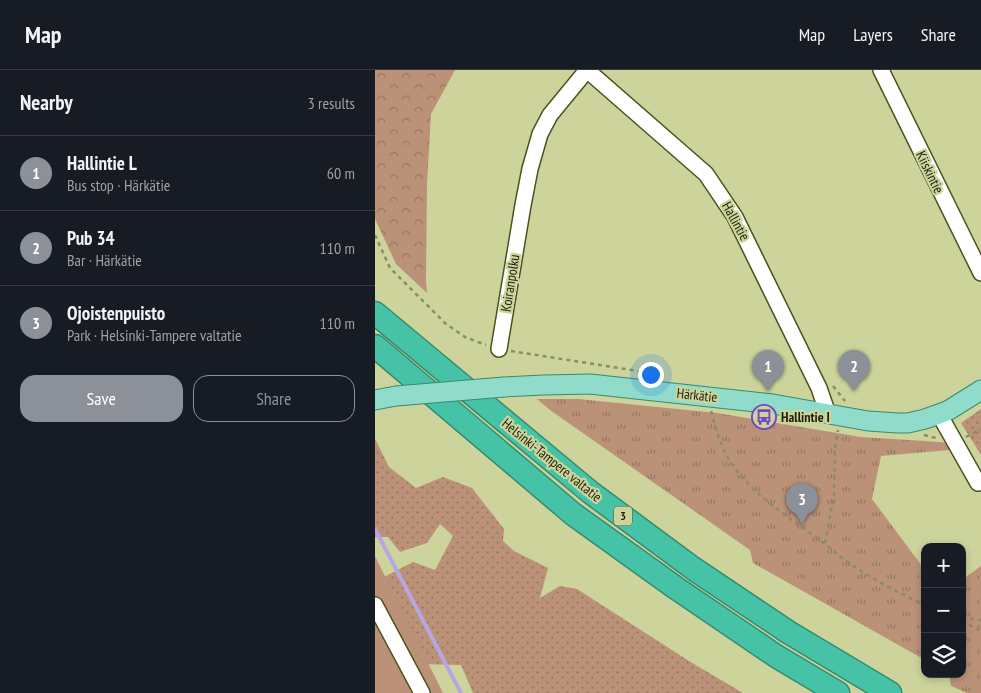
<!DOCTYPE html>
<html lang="en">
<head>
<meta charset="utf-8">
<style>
	:root { --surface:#171b24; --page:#20242c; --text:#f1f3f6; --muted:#9ea1a6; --line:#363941; --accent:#8c9099 }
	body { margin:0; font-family:"PT Sans Narrow",sans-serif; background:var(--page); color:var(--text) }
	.controls { position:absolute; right:15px; bottom:15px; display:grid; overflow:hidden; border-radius:10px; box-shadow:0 2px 8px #0003 }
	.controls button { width:45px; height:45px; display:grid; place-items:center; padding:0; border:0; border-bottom:1px solid var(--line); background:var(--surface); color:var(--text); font:25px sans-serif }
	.you { position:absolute; left:275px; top:304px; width:18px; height:18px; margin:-12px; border:4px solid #fff; border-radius:50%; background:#1a73e8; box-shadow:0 0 0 8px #1a73e833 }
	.badge { display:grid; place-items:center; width:32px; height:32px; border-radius:50%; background:var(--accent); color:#fff; font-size:16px; font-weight:700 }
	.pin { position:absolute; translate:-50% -41px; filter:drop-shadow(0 1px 2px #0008) }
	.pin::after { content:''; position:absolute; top:26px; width:18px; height:15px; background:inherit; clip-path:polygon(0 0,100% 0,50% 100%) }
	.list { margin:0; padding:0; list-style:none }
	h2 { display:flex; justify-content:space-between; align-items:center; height:65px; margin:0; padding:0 20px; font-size:21px }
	h2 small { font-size:16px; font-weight:400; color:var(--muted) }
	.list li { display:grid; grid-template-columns:32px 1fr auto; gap:15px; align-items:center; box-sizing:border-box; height:75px; padding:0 20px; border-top:1px solid var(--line) }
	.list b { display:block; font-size:19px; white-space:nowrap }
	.list p { margin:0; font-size:16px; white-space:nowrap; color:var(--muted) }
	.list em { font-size:16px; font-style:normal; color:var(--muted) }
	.actions { display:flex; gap:10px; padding:15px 20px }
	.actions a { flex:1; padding:11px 0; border:1px solid var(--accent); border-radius:15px; text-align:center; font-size:18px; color:var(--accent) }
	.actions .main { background:var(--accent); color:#fff }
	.icon { flex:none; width:28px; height:28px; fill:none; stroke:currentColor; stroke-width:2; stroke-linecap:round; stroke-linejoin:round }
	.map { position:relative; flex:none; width:606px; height:623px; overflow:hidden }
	header { display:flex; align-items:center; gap:30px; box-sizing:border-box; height:70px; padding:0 25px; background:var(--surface); border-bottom:1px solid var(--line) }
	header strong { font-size:24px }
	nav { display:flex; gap:28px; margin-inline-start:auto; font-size:18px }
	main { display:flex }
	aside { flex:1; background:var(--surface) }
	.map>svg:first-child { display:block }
	.grass { fill:url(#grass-dots) }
	.forest { fill:url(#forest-crowns) }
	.park { fill:url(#park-tufts) }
	.pitch { fill:#bb9278 }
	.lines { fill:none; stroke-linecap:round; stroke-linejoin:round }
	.stream { stroke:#b4a7e4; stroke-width:4 }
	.minor-casing { stroke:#4d521d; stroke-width:18 }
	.major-casing { stroke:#388a6f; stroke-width:21 }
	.highway-casing { stroke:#388a6f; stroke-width:25 }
	.path { stroke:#898e63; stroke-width:2.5; stroke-dasharray:4 4; stroke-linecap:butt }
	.minor { stroke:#fff; stroke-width:15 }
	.major { stroke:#90dbca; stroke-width:19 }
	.highway { stroke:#46c3a6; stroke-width:22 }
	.major-bridge-casing { stroke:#388a6f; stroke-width:21; stroke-linecap:butt }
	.major-bridge { stroke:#90dbca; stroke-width:19 }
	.labels { text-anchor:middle; stroke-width:4.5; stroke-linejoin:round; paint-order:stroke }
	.shield { fill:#ccd49c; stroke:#525535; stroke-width:1 }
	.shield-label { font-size:12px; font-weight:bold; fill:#1d1f09 }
	.street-label { font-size:14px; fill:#1d1f09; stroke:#ccd49c }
	.poi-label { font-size:14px; font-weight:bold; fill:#1d1f09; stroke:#ccd49c; text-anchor:start }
</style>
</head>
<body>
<header>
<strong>Map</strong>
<nav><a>Map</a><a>Layers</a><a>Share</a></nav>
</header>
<main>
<aside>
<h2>Nearby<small>3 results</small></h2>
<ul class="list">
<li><span class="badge">1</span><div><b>Hallintie L</b><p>Bus stop · Härkätie</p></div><em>60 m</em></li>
<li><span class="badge">2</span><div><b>Pub 34</b><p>Bar · Härkätie</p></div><em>110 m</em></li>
<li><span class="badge">3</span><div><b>Ojoistenpuisto</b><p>Park · Helsinki-Tampere valtatie</p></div><em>110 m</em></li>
</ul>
<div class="actions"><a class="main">Save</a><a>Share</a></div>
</aside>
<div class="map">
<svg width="606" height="623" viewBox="0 0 606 623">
	<defs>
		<pattern id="grass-dots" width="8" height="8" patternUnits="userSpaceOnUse" patternTransform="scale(1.25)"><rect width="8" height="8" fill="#bb9278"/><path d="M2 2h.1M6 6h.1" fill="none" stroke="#977761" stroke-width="1.8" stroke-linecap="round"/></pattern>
		<pattern id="forest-crowns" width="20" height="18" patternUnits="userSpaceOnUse" patternTransform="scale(1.25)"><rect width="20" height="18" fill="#bb9278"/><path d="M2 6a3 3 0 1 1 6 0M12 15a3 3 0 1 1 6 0" fill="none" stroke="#977761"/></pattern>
		<pattern id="park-tufts" width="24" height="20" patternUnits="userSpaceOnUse" patternTransform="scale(1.25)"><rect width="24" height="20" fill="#bb9278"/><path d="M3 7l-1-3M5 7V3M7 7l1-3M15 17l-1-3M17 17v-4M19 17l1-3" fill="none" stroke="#977761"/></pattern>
	</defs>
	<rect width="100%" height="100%" fill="#ccd49c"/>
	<!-- grass -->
	<path class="grass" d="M606 339V385L586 353Z
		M0 369 14 397 41 418 68 407 97 418 129 459 128 471 139 481 173 498 165 528 185 516 202 519 314 591 368 623H98L86 595 39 594 3 510 38 492 60 500 78 466 65 454 52 473 25 482 13 467H0Z"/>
	<!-- forest -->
	<path class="forest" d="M0 0H80L56 44 52 115 51 210 52 223 21 194 0 149Z"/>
	<!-- park -->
	<path class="park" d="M162 329H203L342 343 486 367 550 371 575 373 574 380 506 386 497 429 550 500V590L378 493 375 480 175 340Z
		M606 496V623H592L576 616 574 604H587V510Z"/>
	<!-- pitch -->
	<path class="pitch" d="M0 486 68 623H0Z"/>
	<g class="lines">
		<!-- stream -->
		<path class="stream" d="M0 459 86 623"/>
		<defs>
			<path id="minor" d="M212 0 331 104 360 147 444 318 453 344
				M506 0 606 203
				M124 279 148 135 155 99 165 64 175 45 212 0
				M564 344 603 413
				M0 535 47 623"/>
			<path id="major" d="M129 317 168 315 215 314 398 334 493 351 523 353H533L550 349 564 344 574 340 606 320
				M0 330 21 326"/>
			<path id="highway" d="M0 243 215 422 319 499 413 562 515 623
				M0 276 198 444 301 518 401 586 463 623"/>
		</defs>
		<!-- minor casing -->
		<use href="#minor" class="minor-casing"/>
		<!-- major casing -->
		<use href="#major" class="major-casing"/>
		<!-- highway casing -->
		<use href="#highway" class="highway-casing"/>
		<!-- path -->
		<path class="path" d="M0 165 15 198 71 254 90 267 111 275
			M136 281 288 305
			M458 316 470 331
			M336 341C341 360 346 378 357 394 379 427 418 450 449 473 455 478 461 483 467 488 490 505 523 523 550 535
			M549 365 561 368
			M591 367 606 359
			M450 473 459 424 460 378 463 360
			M587 548 606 550
			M587 551 606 561"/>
		<!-- minor -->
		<use href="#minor" class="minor"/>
		<!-- major -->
		<use href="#major" class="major"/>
		<!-- highway -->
		<use href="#highway" class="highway"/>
		<defs>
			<path id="major-bridge" d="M21 326 129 317"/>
		</defs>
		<!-- major-bridge casing -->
		<use href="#major-bridge" class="major-bridge-casing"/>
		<!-- major-bridge -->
		<use href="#major-bridge" class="major-bridge"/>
	</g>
	<!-- icons -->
	<defs>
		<symbol id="bus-ring" viewBox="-11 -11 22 22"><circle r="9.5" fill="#ccd49c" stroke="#714ac2" stroke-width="1.5"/><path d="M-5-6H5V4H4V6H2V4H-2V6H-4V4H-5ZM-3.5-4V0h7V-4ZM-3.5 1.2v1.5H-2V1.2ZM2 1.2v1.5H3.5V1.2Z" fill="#714ac2"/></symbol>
	</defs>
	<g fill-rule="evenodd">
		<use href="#bus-ring" x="375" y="333" width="28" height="28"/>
	</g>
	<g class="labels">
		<!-- shield labels -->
		<rect class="shield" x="239" y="436.5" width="18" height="19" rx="4"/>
		<g class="shield-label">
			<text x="248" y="450">3</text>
		</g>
		<!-- street labels -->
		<g class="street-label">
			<text transform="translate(555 102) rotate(64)" y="5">Kiiskintie</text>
			<text transform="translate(361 151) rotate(61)" y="5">Hallintie</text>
			<text transform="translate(135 213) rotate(-81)" y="5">Koiranpolku</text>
			<text transform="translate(322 325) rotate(6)" y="5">Härkätie</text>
			<text transform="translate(177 390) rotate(39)" y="5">Helsinki-Tampere valtatie</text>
		</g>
		<!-- poi labels -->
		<g class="poi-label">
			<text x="406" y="352">Hallintie I</text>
		</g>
	</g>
</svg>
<div class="controls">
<button>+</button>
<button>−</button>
<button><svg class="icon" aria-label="layers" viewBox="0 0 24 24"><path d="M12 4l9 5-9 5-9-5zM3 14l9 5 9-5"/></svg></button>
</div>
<div class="you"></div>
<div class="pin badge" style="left:393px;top:321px">1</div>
<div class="pin badge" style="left:479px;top:321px">2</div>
<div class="pin badge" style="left:427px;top:454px">3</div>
</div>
</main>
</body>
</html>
